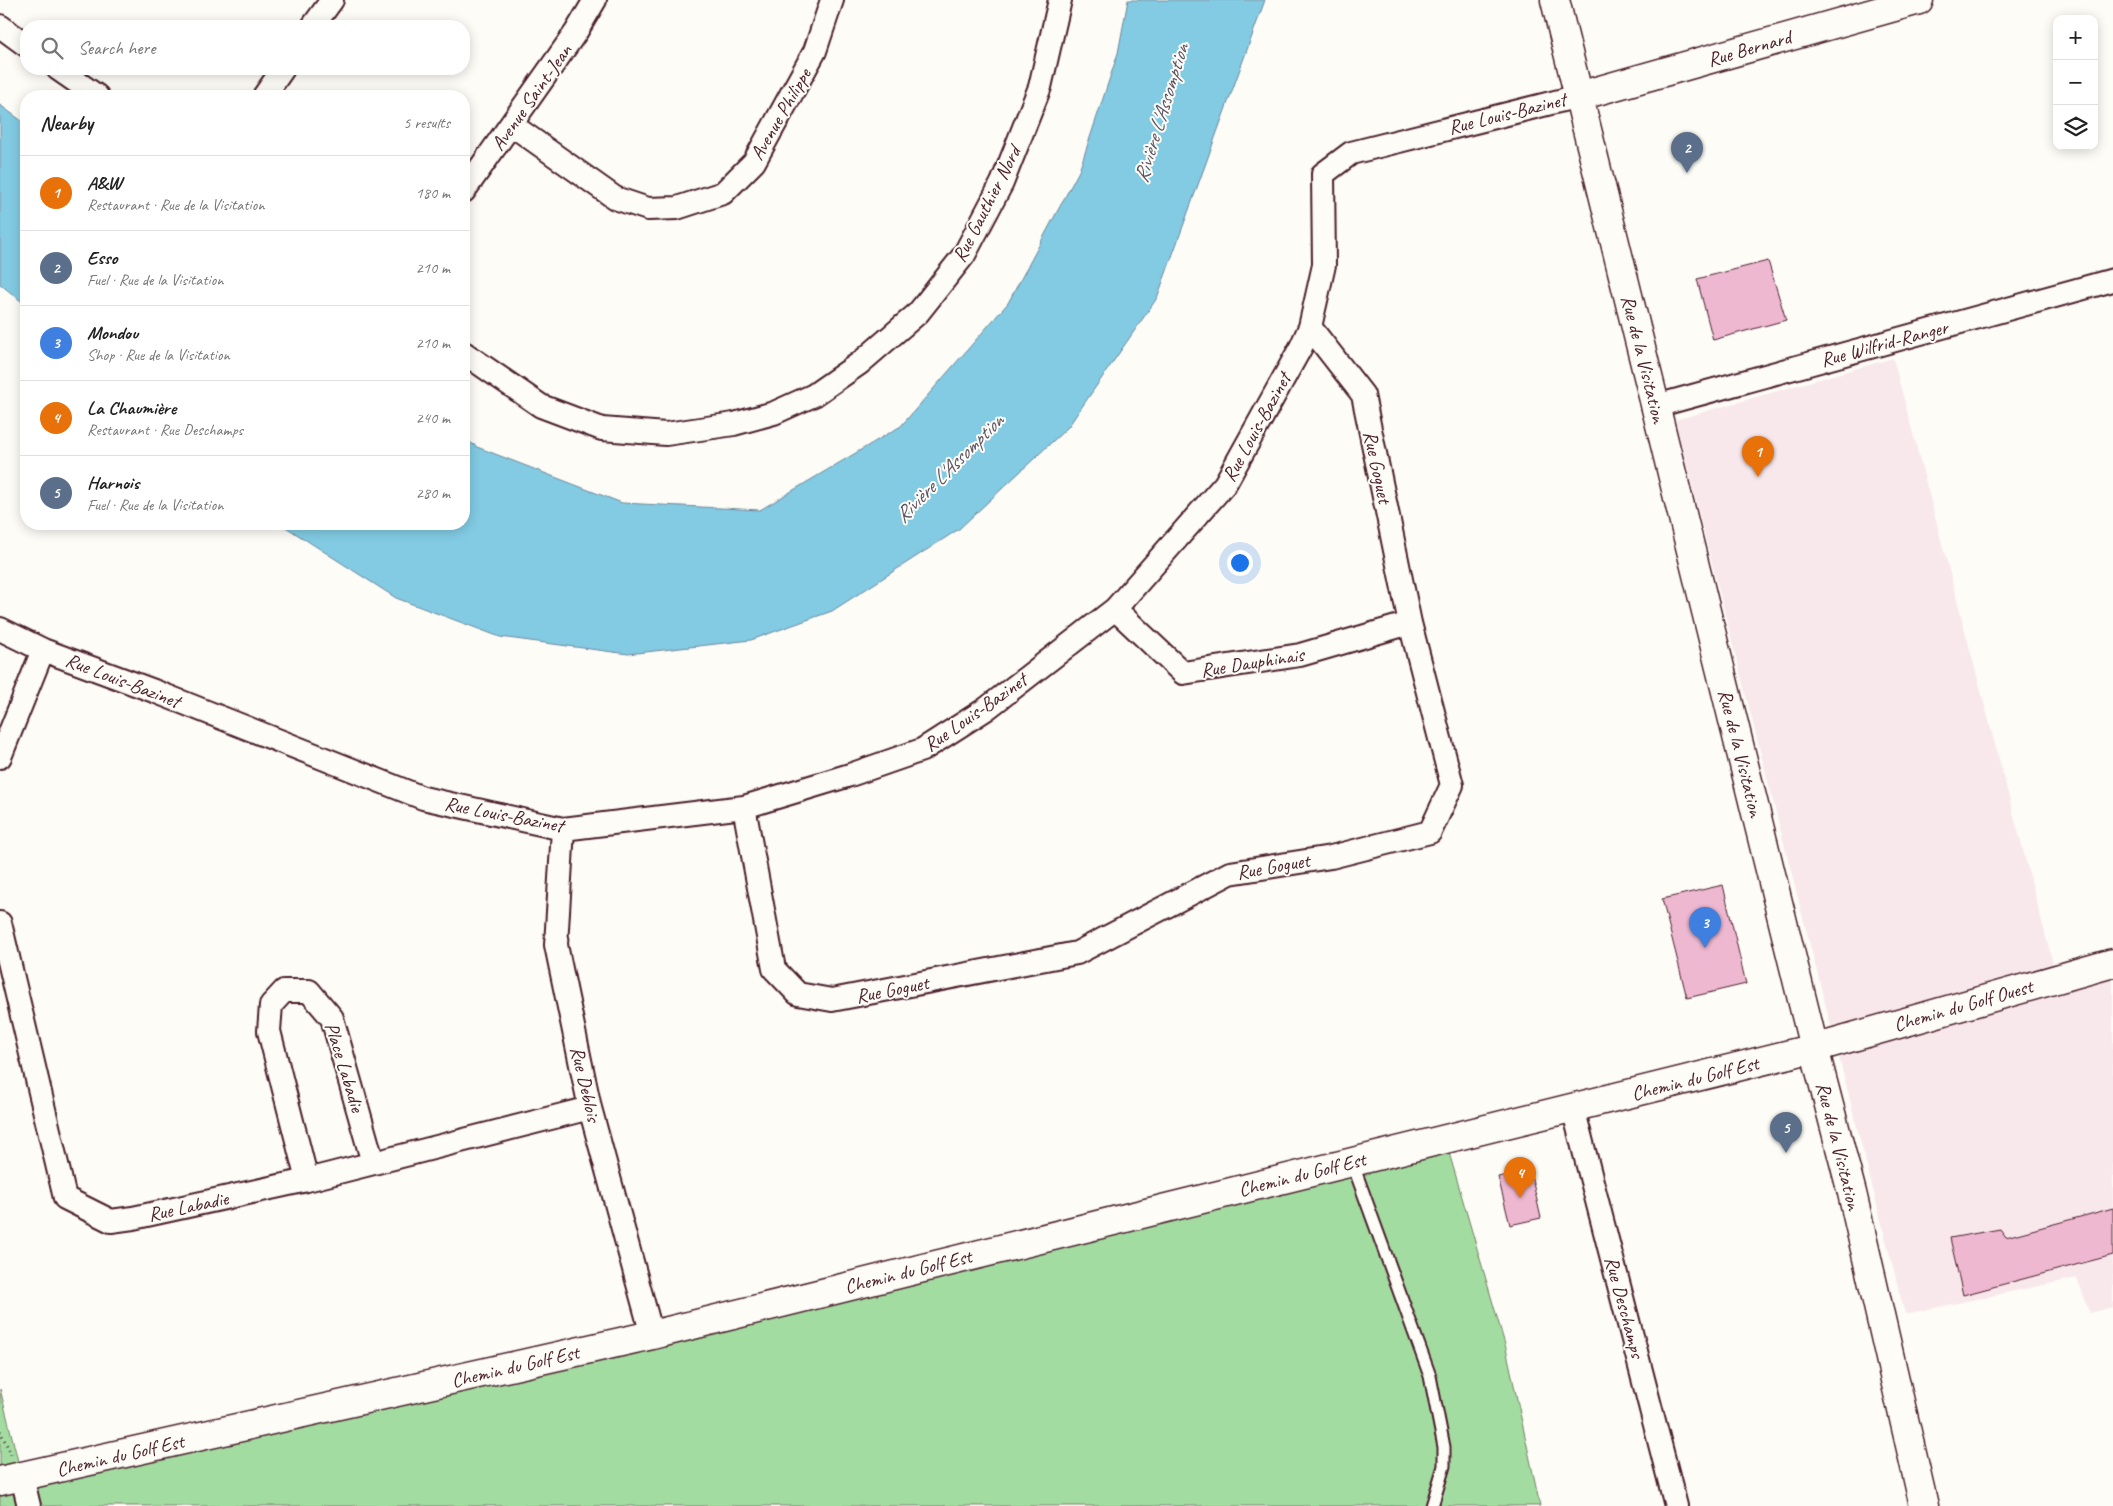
<!DOCTYPE html>
<html lang="en">
<head>
<meta charset="utf-8">
<style>
	:root { --surface:#fff; --page:#f2f2f2; --text:#222; --muted:#767676; --line:#e0e0e0; --accent:#1f6fb2 }
	body { margin:0; font-family:Caveat,sans-serif; background:var(--page); color:var(--text) }
	.controls { position:absolute; right:15px; top:15px; display:grid; overflow:hidden; border-radius:10px; box-shadow:0 2px 12px #0003 }
	.controls button { width:45px; height:45px; display:grid; place-items:center; padding:0; border:0; border-bottom:1px solid var(--line); background:var(--surface); color:var(--text); font:25px sans-serif }
	.you { position:absolute; left:1239px; top:562px; width:18px; height:18px; margin:-12px; border:4px solid #fff; border-radius:50%; background:#1a73e8; box-shadow:0 0 0 8px #1a73e833 }
	.badge { display:grid; place-items:center; width:32px; height:32px; border-radius:50%; background:var(--accent); color:#fff; font-size:16px; font-weight:700 }
	.pin { position:absolute; translate:-50% -41px; filter:drop-shadow(0 1px 2px #0008) }
	.pin::after { content:''; position:absolute; top:26px; width:18px; height:15px; background:inherit; clip-path:polygon(0 0,100% 0,50% 100%) }
	.list { margin:0; padding:0; list-style:none }
	h2 { display:flex; justify-content:space-between; align-items:center; height:65px; margin:0; padding:0 20px; font-size:21px }
	h2 small { font-size:16px; font-weight:400; color:var(--muted) }
	.list li { display:grid; grid-template-columns:32px 1fr auto; gap:15px; align-items:center; box-sizing:border-box; height:75px; padding:0 20px; border-top:1px solid var(--line) }
	.list b { display:block; font-size:19px; white-space:nowrap }
	.list p { margin:0; font-size:16px; white-space:nowrap; color:var(--muted) }
	.list em { font-size:16px; font-style:normal; color:var(--muted) }
	.icon { flex:none; width:28px; height:28px; fill:none; stroke:currentColor; stroke-width:2; stroke-linecap:round; stroke-linejoin:round }
	.map { position:relative; flex:none; width:2113px; height:1506px; overflow:hidden }
	.search { position:absolute; background:var(--surface); box-shadow:0 2px 12px #0003; left:20px; top:20px; width:450px; height:55px; display:flex; align-items:center; gap:12px; box-sizing:border-box; padding:0 18px; border-radius:20px; color:var(--muted); font-size:19px }
	.panel { position:absolute; background:var(--surface); box-shadow:0 2px 12px #0003; left:20px; top:90px; width:450px; height:440px; border-radius:20px }
	.map>svg:first-child { display:block }
	.built { fill:#f8e8ec }
	.green { fill:#a3dca1; stroke:#767e66 }
	.water { fill:#82cbe3; stroke:#6c8699 }
	.building { fill:#eeb8d1; stroke:#4a1f2b }
	.lines { fill:none; stroke-linecap:round; stroke-linejoin:round }
	.service-casing { stroke:#4a1f2b; stroke-width:15 }
	.minor-casing { stroke:#4a1f2b; stroke-width:26 }
	.tertiary-casing { stroke:#4a1f2b; stroke-width:31 }
	.secondary-casing { stroke:#4a1f2b; stroke-width:31 }
	.path { stroke:#4a1f2b; stroke-width:3; stroke-dasharray:1 4; stroke-linecap:butt }
	.service { stroke:#fdfcf7; stroke-width:11 }
	.minor { stroke:#fdfcf7; stroke-width:22 }
	.tertiary { stroke:#fdfcf7; stroke-width:28 }
	.secondary { stroke:#fdfcf7; stroke-width:28 }
	.labels { text-anchor:middle; stroke-width:4; stroke-linejoin:round; paint-order:stroke }
	.street-label { font-size:20px; fill:#4a1f2b; stroke:#fdfcf7 }
	.water-label { font-size:21px; font-style:italic; fill:#5b5362; stroke:#fdfcf7 }
</style>
</head>
<body>
<div class="map">
<svg width="2113" height="1506" viewBox="0 0 2113 1506">
	<rect width="100%" height="100%" fill="#fdfcf7"/>
	<filter id="ink" filterUnits="userSpaceOnUse"><feTurbulence type="fractalNoise" baseFrequency=".02" numOctaves="2"/><feDisplacementMap in="SourceGraphic" scale="10" xChannelSelector="R" yChannelSelector="G"/><feConvolveMatrix kernelMatrix="1 2 1 2 8 2 1 2 1" color-interpolation-filters="sRGB"/></filter>
	<g filter="url(#ink)">
		<!-- built -->
		<path class="built" d="M1893 358 2060 990 2113 979V1307L2090 1313 2077 1278 1905 1314 1675 420Z"/>
		<!-- green -->
		<path class="green" d="M1445 1139 1506 1348 1540 1506H0V1389L22 1477Z"/>
		<!-- water -->
		<path class="water" d="M1128 0H1265L1157 298 1068 427 959 529 832 611 751 640 628 654 500 637 396 598 281 524H464V438L477 447 622 503 760 510 901 426 1008 303 1079 171 1118 53Z
			M0 105 26 124V305L0 284Z"/>
		<!-- building -->
		<path class="building" d="M1768 261 1786 320 1713 340 1697 279Z
			M1723 885 1746 984 1687 998 1662 899Z
			M1530 1170 1541 1218 1510 1225 1498 1177Z
			M2113 1208V1255L1963 1295 1950 1238 2000 1229 2006 1237Z"/>
		<g class="lines">
			<defs>
				<path id="service" d="M1352 1162 1430 1376 1444 1447V1466L1432 1506"/>
				<path id="minor" d="M0 26 26 45
					M313 26 332 0
					M58 69 97 96
					M264 96 283 69
					M512 125 615 198 648 209 677 208 723 193 754 162 815 51 832 0
					M464 191 576 32 595 0
					M464 353 541 406 602 429 666 434 734 424 774 413 814 395 860 363 918 313 964 255 1002 183 1040 87 1060 0
					M1656 406 2113 280
					M1115 609 1183 673 1300 655 1410 623
					M0 629 43 650 154 691 423 798 563 829 744 807 850 775 922 750 986 709 1115 609 1225 484 1301 347 1310 327 1324 265 1323 174 1351 153 1579 96
					M0 757 43 650
					M744 807 774 969 798 994 832 1000 1077 953 1230 873 1331 857 1430 832 1452 785 1410 623 1363 395 1310 327
					M563 829 556 945 590 1108 652 1335
					M0 923 65 1198 111 1221 133 1218 307 1180 590 1108
					M1573 1108 1676 1506
					M307 1180 269 1031 271 1005 284 991H309L332 1018 373 1163
					M22 1477 29 1506"/>
				<path id="tertiary" d="M1579 96 1919 0
					M0 1481 652 1335 1814 1048 2113 963"/>
				<path id="secondary" d="M1555 0 1814 1048 1852 1193 1924 1506"/>
			</defs>
			<!-- service casing -->
			<use href="#service" class="service-casing"/>
			<!-- minor casing -->
			<use href="#minor" class="minor-casing"/>
			<!-- tertiary casing -->
			<use href="#tertiary" class="tertiary-casing"/>
			<!-- secondary casing -->
			<use href="#secondary" class="secondary-casing"/>
			<!-- path -->
			<path class="path" d="M0 1431 12 1456"/>
			<!-- service -->
			<use href="#service" class="service"/>
			<!-- minor -->
			<use href="#minor" class="minor"/>
			<!-- tertiary -->
			<use href="#tertiary" class="tertiary"/>
			<!-- secondary -->
			<use href="#secondary" class="secondary"/>
		</g>
	</g>
	<g class="labels">
		<!-- street labels -->
		<g class="street-label">
			<text transform="translate(1749 48) rotate(-16)" y="7">Rue Bernard</text>
			<text transform="translate(531 97) rotate(-55)" y="7">Avenue Saint-Jean</text>
			<text transform="translate(1507 113) rotate(-14)" y="7">Rue Louis-Bazinet</text>
			<text transform="translate(780 114) rotate(-60)" y="7">Avenue Philippe</text>
			<text transform="translate(986 204) rotate(-63)" y="7">Rue Gauthier Nord</text>
			<text transform="translate(1884 343) rotate(-15)" y="7">Rue Wilfrid-Ranger</text>
			<text transform="translate(1644 359) rotate(76)" y="7">Rue de la Visitation</text>
			<text transform="translate(1256 427) rotate(-61)" y="7">Rue Louis-Bazinet</text>
			<text transform="translate(1378 467) rotate(78)" y="7">Rue Goguet</text>
			<text transform="translate(1252 662) rotate(-9)" y="7">Rue Dauphinais</text>
			<text transform="translate(123 680) rotate(21)" y="7">Rue Louis-Bazinet</text>
			<text transform="translate(975 712) rotate(-35)" y="7">Rue Louis-Bazinet</text>
			<text transform="translate(1741 753) rotate(76)" y="7">Rue de la Visitation</text>
			<text transform="translate(504 814) rotate(11)" y="7">Rue Louis-Bazinet</text>
			<text transform="translate(1273 866) rotate(-10)" y="7">Rue Goguet</text>
			<text transform="translate(892 989) rotate(-11)" y="7">Rue Goguet</text>
			<text transform="translate(1963 1005) rotate(-16)" y="7">Chemin du Golf Ouest</text>
			<text transform="translate(345 1067) rotate(73)" y="7">Place Labadie</text>
			<text transform="translate(1695 1078) rotate(-14)" y="7">Chemin du Golf Est</text>
			<text transform="translate(586 1084) rotate(77)" y="7">Rue Deblois</text>
			<text transform="translate(1839 1146) rotate(76)" y="7">Rue de la Visitation</text>
			<text transform="translate(1302 1174) rotate(-14)" y="7">Chemin du Golf Est</text>
			<text transform="translate(188 1206) rotate(-12)" y="7">Rue Labadie</text>
			<text transform="translate(908 1271) rotate(-14)" y="7">Chemin du Golf Est</text>
			<text transform="translate(1625 1307) rotate(75)" y="7">Rue Deschamps</text>
			<text transform="translate(515 1366) rotate(-13)" y="7">Chemin du Golf Est</text>
			<text transform="translate(120 1455) rotate(-13)" y="7">Chemin du Golf Est</text>
		</g>
		<!-- water labels -->
		<g class="water-label">
			<text transform="translate(1161 113) rotate(-73)" y="7">Rivière L'Assomption</text>
			<text transform="translate(949 468) rotate(-45)" y="7">Rivière L'Assomption</text>
		</g>
	</g>
</svg>
<div class="controls">
<button>+</button>
<button>−</button>
<button><svg class="icon" aria-label="layers" viewBox="0 0 24 24"><path d="M12 4l9 5-9 5-9-5zM3 14l9 5 9-5"/></svg></button>
</div>
<div class="you"></div>
<div class="pin badge" style="left:1758px;top:477px;background:#e8710a">1</div>
<div class="pin badge" style="left:1687px;top:173px;background:#5c6f8a">2</div>
<div class="pin badge" style="left:1705px;top:948px;background:#3f7fe0">3</div>
<div class="pin badge" style="left:1520px;top:1198px;background:#e8710a">4</div>
<div class="pin badge" style="left:1786px;top:1153px;background:#5c6f8a">5</div>
<div class="search"><svg class="icon" aria-label="search" viewBox="0 0 24 24"><circle cx="10" cy="10" r="6"/><path d="M15 15l6 6"/></svg>Search here</div>
<section class="panel">
<h2>Nearby<small>5 results</small></h2>
<ul class="list">
<li><span class="badge" style="background:#e8710a">1</span><div><b>A&amp;W</b><p>Restaurant · Rue de la Visitation</p></div><em>180 m</em></li>
<li><span class="badge" style="background:#5c6f8a">2</span><div><b>Esso</b><p>Fuel · Rue de la Visitation</p></div><em>210 m</em></li>
<li><span class="badge" style="background:#3f7fe0">3</span><div><b>Mondou</b><p>Shop · Rue de la Visitation</p></div><em>210 m</em></li>
<li><span class="badge" style="background:#e8710a">4</span><div><b>La Chaumière</b><p>Restaurant · Rue Deschamps</p></div><em>240 m</em></li>
<li><span class="badge" style="background:#5c6f8a">5</span><div><b>Harnois</b><p>Fuel · Rue de la Visitation</p></div><em>280 m</em></li>
</ul>
</section>
</div>
</body>
</html>
